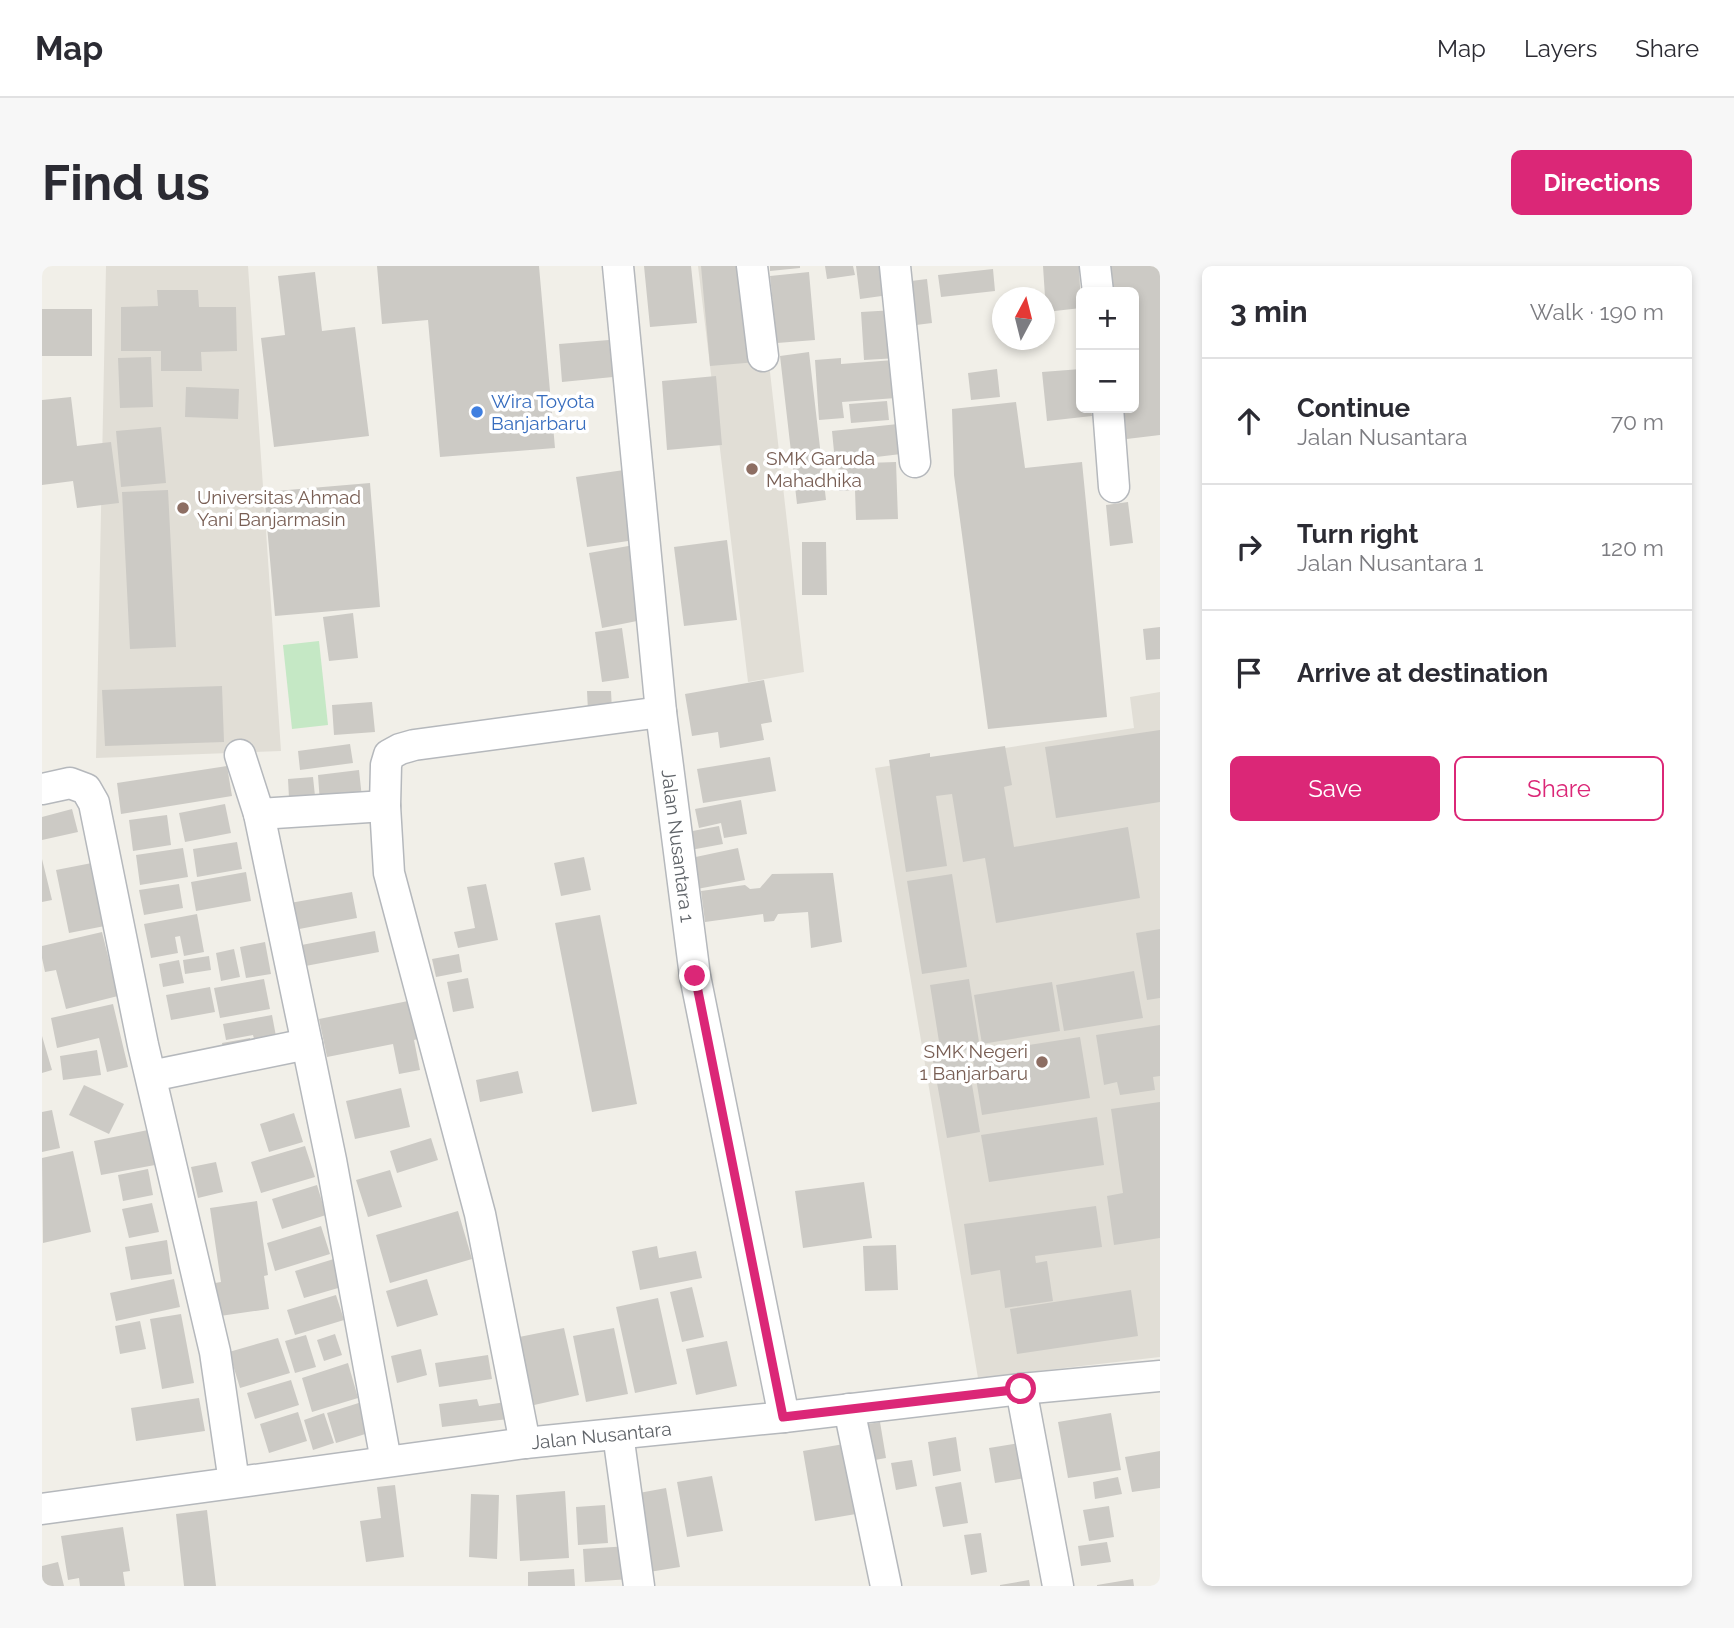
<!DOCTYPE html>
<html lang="en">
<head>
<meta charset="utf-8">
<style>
	:root { --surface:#fff; --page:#f7f7f7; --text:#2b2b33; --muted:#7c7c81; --line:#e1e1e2; --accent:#db2777 }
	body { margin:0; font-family:Raleway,sans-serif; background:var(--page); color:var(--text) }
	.controls { position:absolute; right:21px; top:21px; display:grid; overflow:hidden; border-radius:10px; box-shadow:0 4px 10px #0003 }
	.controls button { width:63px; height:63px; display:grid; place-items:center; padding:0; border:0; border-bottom:2px solid var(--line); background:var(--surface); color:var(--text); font:35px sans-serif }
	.compass { position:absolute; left:950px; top:21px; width:63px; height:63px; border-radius:50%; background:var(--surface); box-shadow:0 4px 10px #0003; rotate:7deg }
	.stop { position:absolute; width:21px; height:21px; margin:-16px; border:5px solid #db2777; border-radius:50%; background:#fff }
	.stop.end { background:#db2777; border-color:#fff; box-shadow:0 2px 7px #0008 }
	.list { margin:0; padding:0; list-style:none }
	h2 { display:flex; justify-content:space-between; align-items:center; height:91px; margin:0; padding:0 28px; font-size:30px }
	h2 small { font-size:23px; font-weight:400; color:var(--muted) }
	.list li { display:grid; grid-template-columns:46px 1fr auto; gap:21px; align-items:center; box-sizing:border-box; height:126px; padding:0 28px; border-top:2px solid var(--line) }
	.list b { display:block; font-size:26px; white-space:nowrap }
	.list p { margin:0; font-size:23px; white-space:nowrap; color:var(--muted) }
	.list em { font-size:23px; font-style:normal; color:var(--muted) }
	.actions { display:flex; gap:14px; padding:21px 28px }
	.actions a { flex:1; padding:16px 0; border:2px solid var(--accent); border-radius:10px; text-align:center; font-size:24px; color:var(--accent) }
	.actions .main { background:var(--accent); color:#fff }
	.icon { flex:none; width:38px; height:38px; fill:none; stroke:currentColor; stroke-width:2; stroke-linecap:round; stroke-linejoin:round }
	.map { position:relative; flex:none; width:1118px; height:1320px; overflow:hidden; border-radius:10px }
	header { display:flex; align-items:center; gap:42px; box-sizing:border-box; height:98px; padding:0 35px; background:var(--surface); border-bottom:2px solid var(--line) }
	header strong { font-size:33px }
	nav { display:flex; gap:38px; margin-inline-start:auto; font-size:24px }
	.intro { display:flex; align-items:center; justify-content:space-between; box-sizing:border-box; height:168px; padding:0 42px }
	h1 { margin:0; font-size:49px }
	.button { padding:18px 32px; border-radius:10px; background:var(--accent); color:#fff; font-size:24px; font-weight:700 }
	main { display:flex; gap:42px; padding:0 42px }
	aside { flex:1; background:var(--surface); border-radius:10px; box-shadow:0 4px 10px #0003 }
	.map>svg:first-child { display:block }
	.education { fill:#e1ded6 }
	.green { fill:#c5e8c5 }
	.building { fill:#cccac5 }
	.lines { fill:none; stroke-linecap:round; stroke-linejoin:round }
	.minor-casing { stroke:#b5b8bc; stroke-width:33 }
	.minor { stroke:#fff; stroke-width:30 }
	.route { stroke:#db2777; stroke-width:9 }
	.shop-dot { fill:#3f7fe0; stroke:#fff; stroke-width:2.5 }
	.education-dot { fill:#8d6e63; stroke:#fff; stroke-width:2.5 }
	.labels { text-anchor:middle; stroke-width:7; stroke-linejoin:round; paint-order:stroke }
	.shop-label { font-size:19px; fill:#366cbe; stroke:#fff; text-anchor:start }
	.education-label { font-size:19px; fill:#785e54; stroke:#fff; text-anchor:start }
	.street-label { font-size:19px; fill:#5f6368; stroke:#fff }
</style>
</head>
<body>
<header>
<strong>Map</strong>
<nav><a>Map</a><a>Layers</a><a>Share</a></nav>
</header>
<div class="intro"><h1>Find us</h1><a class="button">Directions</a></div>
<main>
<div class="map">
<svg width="1118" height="1320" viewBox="0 0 1118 1320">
	<rect width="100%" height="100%" fill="#f1efe8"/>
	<!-- education -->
	<path class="education" d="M64 0H206L239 485 54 492Z
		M656 0H716L762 406 706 416Z
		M1118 426V1091L936 1112 833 502 1092 462 1088 431Z"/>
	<!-- green -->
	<path class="green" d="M277 375 286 459 250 463 241 379Z"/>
	<!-- building -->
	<path class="building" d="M335 0H497L513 182 398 191 386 54 340 58Z
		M602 0H649L655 57 608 61Z
		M659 0H706L715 96 668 100Z
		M728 0H758V2L728 5Z
		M783 0H811L813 9 785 13Z
		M814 0H843L847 29 818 33Z
		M1001 0H1037L1039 42 1004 46Z
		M1053 0H1118V169L1068 175 1066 142H1092V26H1056Z
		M951 3 953 25 899 31 896 9Z
		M273 6 280 65 313 61 327 170 232 181 219 72 243 69 236 10Z
		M767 6 773 74 735 77 728 10Z
		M885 13 890 57 866 60 861 16Z
		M115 24H156L157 41H194L195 85 159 86 160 105H119V85H79V41L116 40Z
		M0 43H50V90H0Z
		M853 44 856 92 822 94 819 46Z
		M567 74 571 111 520 116 517 78Z
		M767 86 784 234 755 238 738 90Z
		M109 91 111 141 78 142 76 92Z
		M799 92V98L852 94 854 132 800 136 802 152 777 154 773 94Z
		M955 103 958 131 929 134 926 107Z
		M1039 103V142H1049L1050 150 1005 155 1000 106Z
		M674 110 680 179 625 184 620 115Z
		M144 121 197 123 196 153 143 151Z
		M29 131 35 180 69 176 77 237 35 242 31 215 0 219V134Z
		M845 135 847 154 809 157 807 138Z
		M974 136 983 202 1040 196 1065 451 946 463 912 209 910 143Z
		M856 158 859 188 793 196 790 165Z
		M119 161 124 217 79 221 74 165Z
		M854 196 856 253 814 254 813 224 797 225 796 198Z
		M582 204 593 274 545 281 534 211Z
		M328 217 338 341 233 350 222 226Z
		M126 224 134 381 88 383 80 226Z
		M1086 236 1091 277 1068 280 1064 239Z
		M685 274 695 354 642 360 632 281Z
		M760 276H784L785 329H760Z
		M592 279 605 353 560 362 547 287Z
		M311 347 316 392 287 395 281 351Z
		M1118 361V393L1104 394 1101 363Z
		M580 362 587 412 560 416 553 366Z
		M722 414 730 456 719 458 722 474 678 482 676 466 650 470 643 428Z
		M180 420 182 476 63 480 60 424Z
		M545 425H569L570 444 546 445Z
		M330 436 333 466 292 469 290 439Z
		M1118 464V536L1014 552 1003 481Z
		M308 478 311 497 258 504 256 485Z
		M963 480 970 519 962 521 972 581 1086 561 1098 632 954 657 943 592 921 596 910 528 894 530 905 600 864 606 847 494 888 487V491Z
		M728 491 734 525 661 537 655 503Z
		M185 500 190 530 79 548 75 517Z
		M317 504 320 532 278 537 276 509Z
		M271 511 273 530 247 532 246 513Z
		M699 534 705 568 682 572 679 557 657 562 653 543Z
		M183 538 189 567 143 576 137 547Z
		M30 543 36 566 0 574V551Z
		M125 549 129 579 91 585 87 554Z
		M677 560 681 578 643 585 640 567Z
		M195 576 200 603 155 611 151 583Z
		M141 582 146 611 98 619 94 589Z
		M696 582 703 614 655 623 649 592Z
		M542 591 549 624 519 630 512 597Z
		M0 593 10 634 0 636Z
		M55 596 68 659 27 667 14 604Z
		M204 606 209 635 154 645 149 616Z
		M791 607 800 676 769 682 766 646 736 648 732 655 722 656 721 648 663 656 659 625 703 619 708 623 718 622 730 608Z
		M910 608 925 701 880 708 865 615Z
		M137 618 141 642 102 649 97 624Z
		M444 618 456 674 416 682 412 666 433 662 425 621Z
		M310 626 315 652 252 664 248 637Z
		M155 648 162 686 142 690 138 670 133 671 136 687 109 692 102 658Z
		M558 649 595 838 550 846 513 657Z
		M1118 663V732L1105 734 1094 667Z
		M333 665 337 686 253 702 249 681Z
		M60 666 76 730 24 743 14 704 3 706 0 692V680Z
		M223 676 229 708 204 712 198 681Z
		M192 683 198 711 179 715 174 687Z
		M417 688 420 706 394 711 390 693Z
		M167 690 169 704 143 708 141 694Z
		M137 694 142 717 121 721 117 698Z
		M1092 705 1101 752 1022 765 1014 719Z
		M426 712 432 742 411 746 405 716Z
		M222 713 228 743 178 752 172 722Z
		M927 713 938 782 899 788 888 719Z
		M1010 716 1018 765 940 778 932 729Z
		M168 721 173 746 129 754 124 729Z
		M371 734 379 772 372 774 378 804 357 808 351 778 285 791 277 753Z
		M71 738 86 801 65 806 57 772 15 782 9 752Z
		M230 749 236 781 215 785 211 769 184 774 181 758Z
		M1118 759V810L1111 811 1113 824 1078 829 1075 816 1062 819 1054 769Z
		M0 770 10 804 0 807Z
		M1038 771 1048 832 940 849 930 788Z
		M208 772 211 785 183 790 180 777Z
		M55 784 59 809 21 814 18 790Z
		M925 789 938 866 905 872 891 795Z
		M476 805 481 827 438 836 434 814Z
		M42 819 82 838 67 868 27 849Z
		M359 822 368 861 313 873 304 835Z
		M1118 836V972L1072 979 1065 930 1081 927 1069 843Z
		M10 844 18 882 0 886V846Z
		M252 847 261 876 227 886 218 858Z
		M1055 851 1062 899 947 916 939 869Z
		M106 864 113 899 59 909 52 875Z
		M389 872 396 894 355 907 348 885Z
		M263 880 273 911 219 927 209 896Z
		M31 885 49 966 1 977 0 892Z
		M174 896 181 926 156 932 149 901Z
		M106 903 111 929 81 935 76 909Z
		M348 904 360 941 326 951 314 914Z
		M822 916 830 972 761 982 753 925Z
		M275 919 284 949 240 963 230 933Z
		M215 935 226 1009 222 1010 227 1043 178 1050 173 1017 179 1016 168 942Z
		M110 937 117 966 87 972 80 943Z
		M1054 940 1060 981 993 990 994 997 1005 995 1011 1035 963 1042 958 1004 929 1009 922 958Z
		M416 945 430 993 348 1017 334 969Z
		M279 960 288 988 233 1005 225 977Z
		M125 974 130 1008 89 1014 83 981Z
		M854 979 856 1024 823 1025 821 980Z
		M615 980 617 992 654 985 660 1012 598 1024 590 985Z
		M295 992 303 1020 262 1032 253 1005Z
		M132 1013 138 1041 74 1055 68 1027Z
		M385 1013 396 1049 355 1061 344 1025Z
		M650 1021 662 1071 640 1076 628 1026Z
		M1089 1024 1096 1070 975 1088 968 1043Z
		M294 1029 302 1054 253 1069 245 1044Z
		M616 1032 635 1118 593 1127 574 1041Z
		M139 1048 152 1117 120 1123 108 1053Z
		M98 1055 104 1083 78 1088 73 1060Z
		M522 1062 537 1129 492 1139 477 1071Z
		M572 1062 586 1128 544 1136 531 1070Z
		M293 1068 300 1089 282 1095 275 1074Z
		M264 1069 274 1101 253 1107 243 1075Z
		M236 1072 248 1107 198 1122 187 1086Z
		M685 1075 695 1120 654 1129 644 1083Z
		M379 1083 385 1109 355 1117 349 1090Z
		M446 1089 450 1113 397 1121 393 1097Z
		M306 1097 316 1132 270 1146 260 1112Z
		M249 1114 257 1139 213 1153 205 1127Z
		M157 1132 163 1165 94 1175 89 1142Z
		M435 1133 437 1140 464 1136 466 1153 400 1161 397 1138Z
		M323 1135 333 1165 294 1177 285 1147Z
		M256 1146 265 1175 227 1187 218 1158Z
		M282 1147 292 1177 271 1184 262 1154Z
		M1069 1147 1079 1204 1026 1212 1016 1156Z
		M838 1156 844 1192 827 1195 821 1159Z
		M914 1171 919 1205 891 1210 886 1176Z
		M978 1177 984 1212 953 1217 947 1182Z
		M802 1178 814 1248 773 1255 761 1185Z
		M1118 1185V1222L1090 1226 1083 1191Z
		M870 1194 875 1220 854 1224 849 1197Z
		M670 1210 681 1265 645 1271 635 1216Z
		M1076 1211 1080 1228 1053 1233 1051 1216Z
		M919 1216 926 1257 901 1261 893 1221Z
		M353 1219 362 1291 324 1296 318 1255 339 1252 335 1221Z
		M624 1222 638 1301 607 1306 603 1286 608 1285 597 1227Z
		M523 1225 527 1292 478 1295 474 1229Z
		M429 1228 457 1229 455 1293 427 1291Z
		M563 1239 566 1277 536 1279 534 1241Z
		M1067 1240 1072 1271 1047 1275 1041 1244Z
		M165 1244 174 1320H142L134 1248Z
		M81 1261 88 1305 81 1306 83 1320H38L37 1312 26 1314 19 1270Z
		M939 1267 945 1306 929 1309 922 1269Z
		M1065 1276 1069 1296 1039 1300 1036 1280Z
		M587 1280 589 1313 543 1316 541 1283Z
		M16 1296 22 1320H0V1300Z
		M532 1303 533 1320H486V1306Z
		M1091 1313 1092 1320H1055V1319Z
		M987 1314 988 1320H958V1319Z"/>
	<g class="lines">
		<defs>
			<g id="minor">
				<path id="s1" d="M576 0 619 446 653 710 742 1151"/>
				<path d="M710 0 721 90"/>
				<path d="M853 0 873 196"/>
				<path d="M1053 0 1056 26"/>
				<path d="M1066 142 1072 221"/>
				<path d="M198 489 217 548 265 778 289 894 344 1195"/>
				<path d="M0 523 28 517 44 523 52 537 101 779 173 1086 192 1216"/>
				<path d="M217 548 343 540"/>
				<path d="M109 810 265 778"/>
				<path d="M979 1123 1016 1320"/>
				<path d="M807 1143 844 1320"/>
				<path d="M576 1168 597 1320"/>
				<path d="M483 1177 438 948 347 607 343 540 344 499 347 489 358 483 372 479 619 446"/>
				<path id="s2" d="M0 1243 483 1177 742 1151 979 1123 1118 1110"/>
			</g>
		</defs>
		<!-- minor casing -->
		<use href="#minor" class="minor-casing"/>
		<!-- minor -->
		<use href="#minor" class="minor"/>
	</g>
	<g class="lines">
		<!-- route -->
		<path class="route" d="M653 710 741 1151 979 1123"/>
	</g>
	<!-- markers -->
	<circle class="shop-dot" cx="435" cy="146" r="7"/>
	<g class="education-dot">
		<circle cx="710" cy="203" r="7"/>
		<circle cx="141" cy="242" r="7"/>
		<circle cx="1000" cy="796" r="7"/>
	</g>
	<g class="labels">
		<!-- shop labels -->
		<g class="shop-label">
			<text x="449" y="142">Wira Toyota<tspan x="449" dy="22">Banjarbaru</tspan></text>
		</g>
		<!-- education labels -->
		<g class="education-label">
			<text x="724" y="199">SMK Garuda<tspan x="724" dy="22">Mahadhika</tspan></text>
			<text x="155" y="238">Universitas Ahmad<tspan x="155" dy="22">Yani Banjarmasin</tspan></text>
			<text x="986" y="792" text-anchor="end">SMK Negeri<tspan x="986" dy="22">1 Banjarbaru</tspan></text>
		</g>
		<!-- street labels -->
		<g class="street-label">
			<text dy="7" stroke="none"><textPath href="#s1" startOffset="583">Jalan Nusantara 1</textPath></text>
			<text dy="7" stroke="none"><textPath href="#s2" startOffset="564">Jalan Nusantara</textPath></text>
		</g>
	</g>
</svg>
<div class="controls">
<button>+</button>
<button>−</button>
</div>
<svg class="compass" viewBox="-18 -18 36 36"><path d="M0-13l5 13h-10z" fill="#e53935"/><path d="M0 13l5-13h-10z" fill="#7c7c81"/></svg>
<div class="stop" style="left:979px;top:1123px"></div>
<div class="stop end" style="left:653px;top:710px"></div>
</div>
<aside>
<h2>3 min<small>Walk · 190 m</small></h2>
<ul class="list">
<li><svg class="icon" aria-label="ahead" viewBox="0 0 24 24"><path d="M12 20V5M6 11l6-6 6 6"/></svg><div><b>Continue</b><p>Jalan Nusantara</p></div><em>70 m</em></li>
<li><svg class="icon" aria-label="right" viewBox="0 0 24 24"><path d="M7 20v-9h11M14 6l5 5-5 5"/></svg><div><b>Turn right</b><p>Jalan Nusantara 1</p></div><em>120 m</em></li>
<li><svg class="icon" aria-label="arrive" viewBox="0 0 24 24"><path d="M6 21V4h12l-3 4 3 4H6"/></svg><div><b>Arrive at destination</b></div></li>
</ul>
<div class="actions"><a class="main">Save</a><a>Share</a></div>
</aside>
</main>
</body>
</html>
